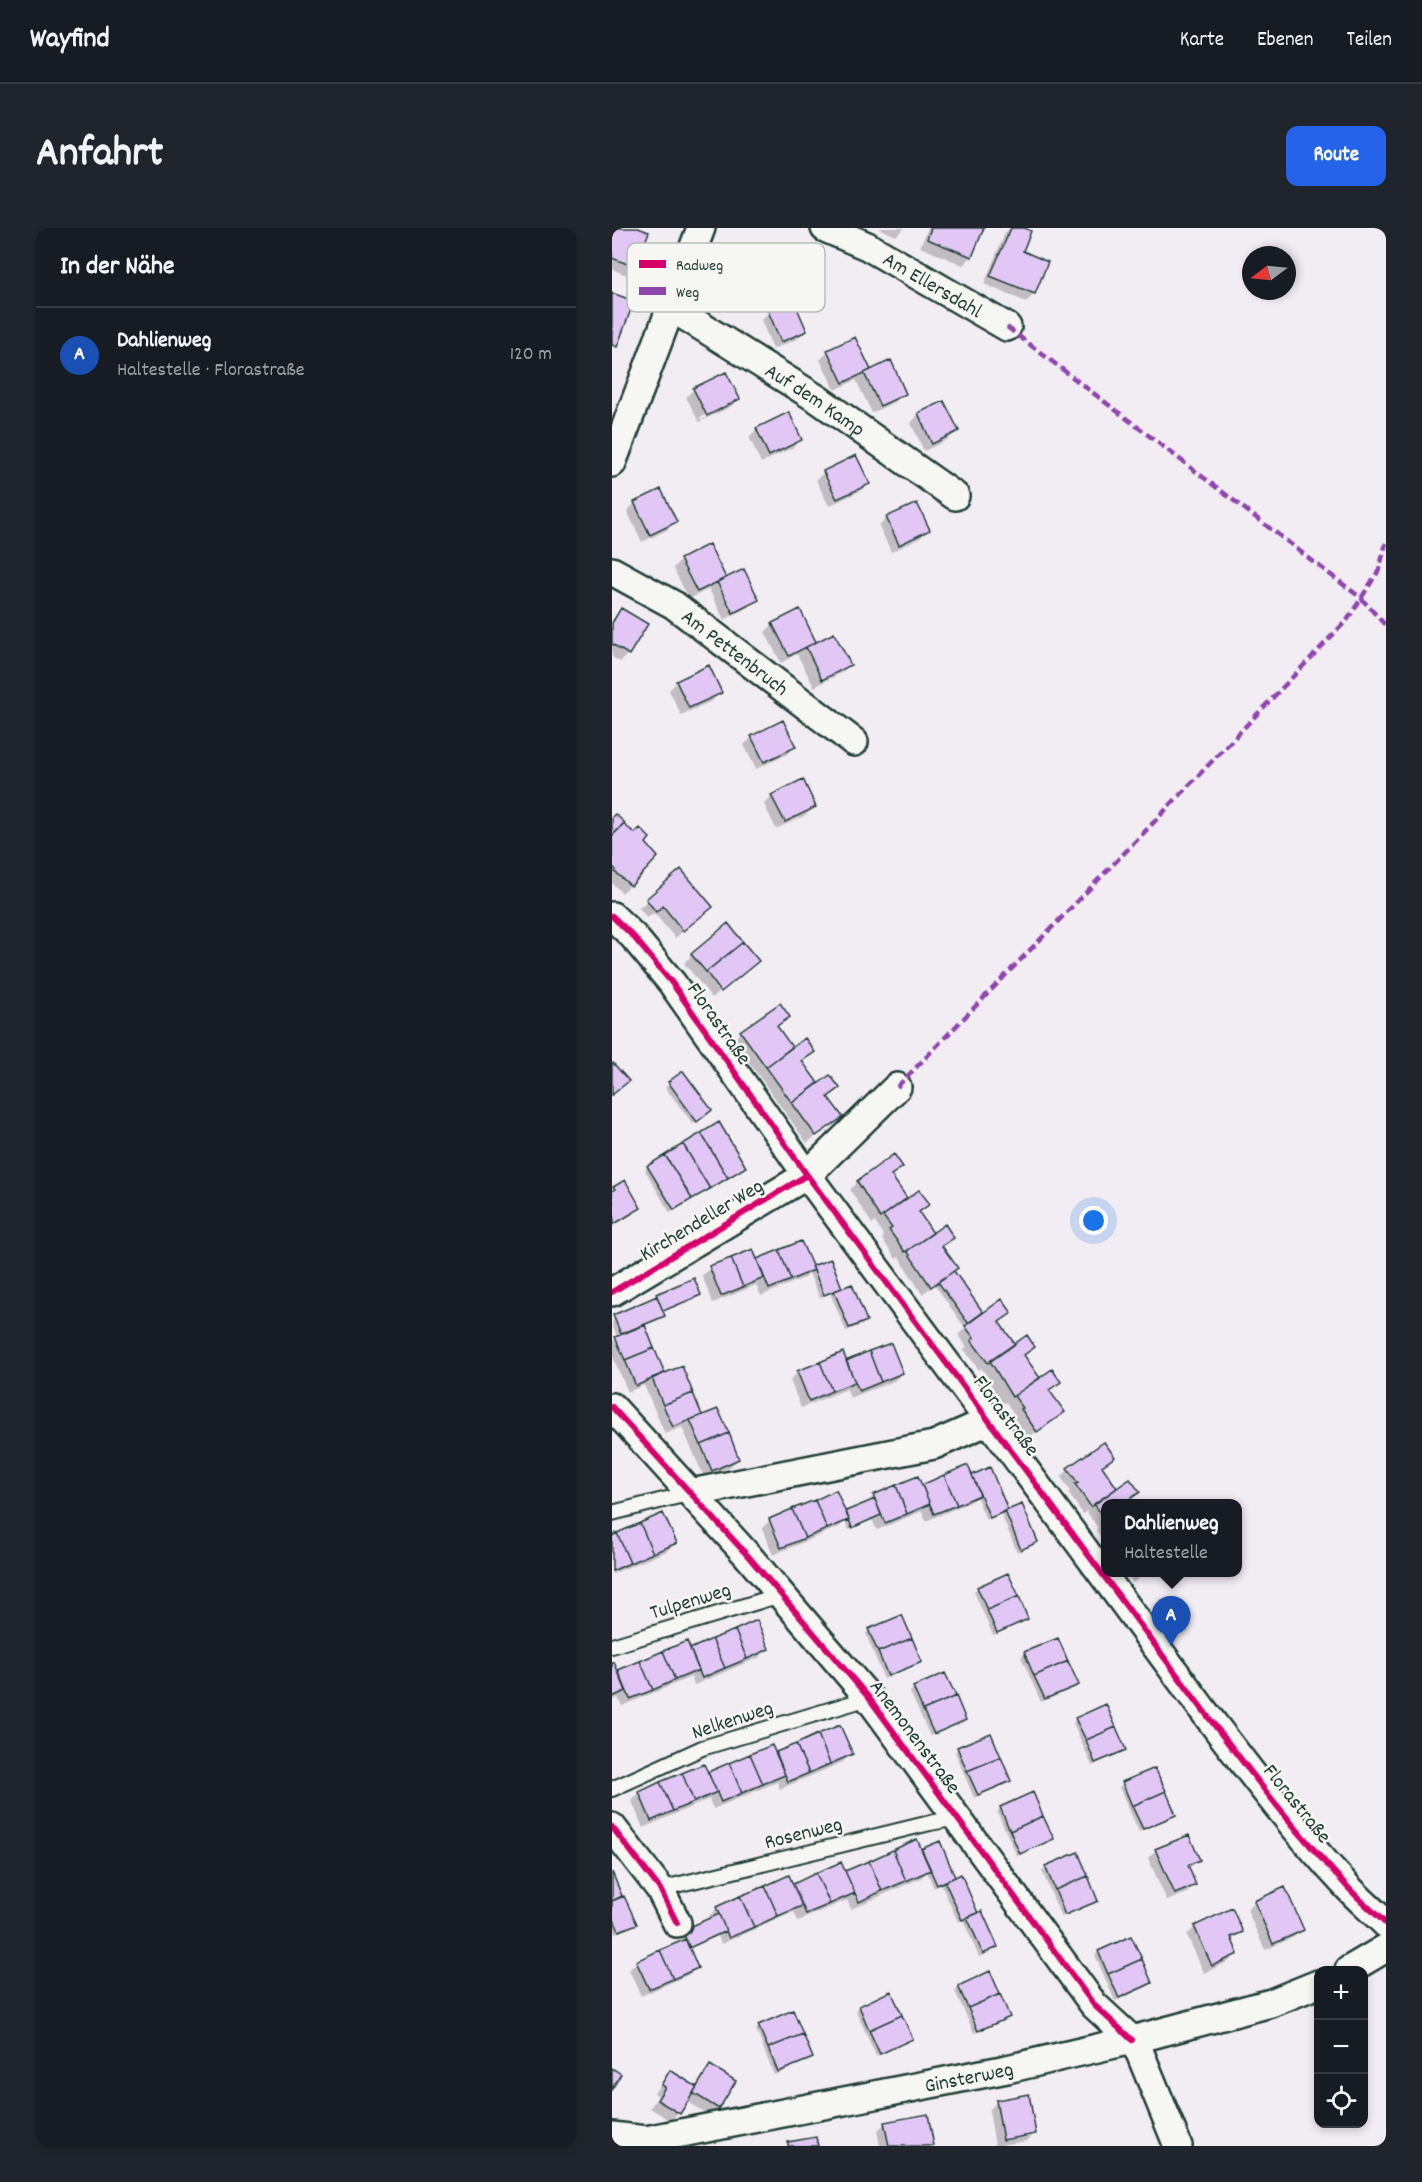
<!DOCTYPE html>
<html lang="de">
<head>
<meta charset="utf-8">
<style>
	:root { --surface:#171b24; --page:#20242c; --text:#f1f3f6; --muted:#9ea1a6; --line:#363941; --accent:#2563eb }
	body { margin:0; font-family:Dekko,sans-serif; background:var(--page); color:var(--text) }
	.controls { position:absolute; right:18px; bottom:18px; display:grid; overflow:hidden; border-radius:12px; box-shadow:0 3px 9px #0003 }
	.controls button { width:54px; height:54px; display:grid; place-items:center; padding:0; border:0; border-bottom:2px solid var(--line); background:var(--surface); color:var(--text); font:30px sans-serif }
	.compass { position:absolute; left:630px; top:18px; width:54px; height:54px; border-radius:50%; background:var(--surface); box-shadow:0 3px 9px #0003; rotate:254deg }
	.you { position:absolute; left:482px; top:993px; width:21px; height:21px; margin:-15px; border:4px solid #fff; border-radius:50%; background:#1a73e8; box-shadow:0 0 0 9px #1a73e833 }
	.badge { display:grid; place-items:center; width:39px; height:39px; border-radius:50%; background:var(--accent); color:#fff; font-size:20px; font-weight:700 }
	.pin { position:absolute; translate:-50% -50px; filter:drop-shadow(0 2px 3px #0008) }
	.pin::after { content:''; position:absolute; top:32px; width:21px; height:18px; background:inherit; clip-path:polygon(0 0,100% 0,50% 100%) }
	.popup { position:absolute; left:489px; top:1271px; width:141px; height:78px; box-sizing:border-box; display:grid; place-content:center; border-radius:12px; background:var(--surface); filter:drop-shadow(0 2px 4px #0005); font-size:20px; white-space:nowrap; color:var(--muted) }
	.popup b { font-size:22px; color:var(--text) }
	.popup::after { content:''; position:absolute; left:50%; top:100%; margin-left:-12px; border:12px solid transparent; border-top-color:var(--surface) }
	.list { margin:0; padding:0; list-style:none }
	h2 { display:flex; justify-content:space-between; align-items:center; height:78px; margin:0; padding:0 24px; font-size:26px }
	h2 small { font-size:20px; font-weight:400; color:var(--muted) }
	.list li { display:grid; grid-template-columns:39px 1fr auto; gap:18px; align-items:center; box-sizing:border-box; height:96px; padding:0 24px; border-top:2px solid var(--line) }
	.list b { display:block; font-size:22px; white-space:nowrap }
	.list p { margin:0; font-size:20px; white-space:nowrap; color:var(--muted) }
	.list em { font-size:20px; font-style:normal; color:var(--muted) }
	.icon { flex:none; width:33px; height:33px; fill:none; stroke:currentColor; stroke-width:2; stroke-linecap:round; stroke-linejoin:round }
	.map { position:relative; flex:none; width:774px; height:1918px; overflow:hidden; border-radius:12px }
	header { display:flex; align-items:center; gap:36px; box-sizing:border-box; height:84px; padding:0 30px; background:var(--surface); border-bottom:2px solid var(--line) }
	header strong { font-size:28px }
	nav { display:flex; gap:33px; margin-inline-start:auto; font-size:21px }
	.intro { display:flex; align-items:center; justify-content:space-between; box-sizing:border-box; height:144px; padding:0 36px }
	h1 { margin:0; font-size:42px }
	.button { padding:15px 27px; border-radius:12px; background:var(--accent); color:#fff; font-size:21px; font-weight:700 }
	main { display:flex; gap:36px; padding:0 36px }
	aside { flex:1; background:var(--surface); border-radius:12px; box-shadow:0 3px 9px #0003 }
	.map>svg:first-child { display:block }
	.shadow { fill:#0003; fill-rule:evenodd }
	.building { fill:#e2c7f6; stroke:#1f3d34; stroke-width:1.5 }
	.lines { fill:none; stroke-linecap:round; stroke-linejoin:round }
	.lane-casing { stroke:#1f3d34; stroke-width:18 }
	.street-casing { stroke:#1f3d34; stroke-width:32 }
	.lane { stroke:#f6f6f2; stroke-width:14 }
	.street { stroke:#f6f6f2; stroke-width:27 }
	.quiet { stroke:#8e44ad; stroke-width:4.5; stroke-dasharray:9 4.5; stroke-linecap:butt }
	.cycleway-casing { stroke:#f6f6f2; stroke-width:10 }
	.cycleway { stroke:#d6006c; stroke-width:6 }
	.labels { text-anchor:middle; stroke-width:5; stroke-linejoin:round; paint-order:stroke }
	.street-label { font-size:21px; fill:#1f3d34; stroke:#f6f6f2 }
	.key { fill:#f6f6f2; stroke:#b6beb9; stroke-width:1.5 }
	.key-label { font-size:16px; fill:#1f3d34 }
</style>
</head>
<body>
<header>
<strong>Wayfind</strong>
<nav><a>Karte</a><a>Ebenen</a><a>Teilen</a></nav>
</header>
<div class="intro"><h1>Anfahrt</h1><a class="button">Route</a></div>
<main>
<aside>
<h2>In der Nähe<small></small></h2>
<ul class="list">
<li><span class="badge" style="background:#1a4fb4">A</span><div><b>Dahlienweg</b><p>Haltestelle · Florastraße</p></div><em>120 m</em></li>
</ul>
</aside>
<div class="map">
<svg width="774" height="1918" viewBox="0 0 774 1918">
	<rect width="100%" height="100%" fill="#f2edf3"/>
	<filter id="ink" filterUnits="userSpaceOnUse"><feTurbulence type="fractalNoise" baseFrequency=".0167" numOctaves="2"/><feDisplacementMap in="SourceGraphic" scale="12" xChannelSelector="R" yChannelSelector="G"/><feConvolveMatrix kernelMatrix="1 2 1 2 8 2 1 2 1" color-interpolation-filters="sRGB"/></filter>
	<g filter="url(#ink)">
		<!-- shadow -->
		<path class="shadow" d="M0 0H22L35 5 21 39 14 47 0 41Z
			M266 0H292L284 8Z
			M316 0H370L359 29 351 37 308 19Z
			M398 0H409V24L434 34 422 66 414 74 372 56 393 5Z
			M113 43 147 62 139 70 117 80 105 51Z
			M157 84 193 103 185 111 161 121 149 92Z
			M216 124 258 144 292 165 284 173 260 185 244 152 223 162 208 132Z
			M82 161 126 171 118 179 87 194 74 169ZM119 174V177L89 192 88 190Z
			M331 175 345 203 337 211 312 223 299 195 306 187Z
			M176 186 188 212 180 220 149 235 137 209 145 201Z
			M212 244 256 255 248 263 217 278 204 252Z
			M23 275 63 294 55 302 30 314 15 283Z
			M275 290 316 302 308 310 279 324 267 298Z
			M69 332 113 352 145 371 137 379 112 392 97 361 77 371 61 340Z
			M9 382 16 426 8 434 0 429V392Z
			M161 396 237 437 229 445 202 459 185 426 169 435 153 404Z
			M65 454 108 465 100 473 69 487 57 462Z
			M140 509 182 519 174 527 144 541 132 517Z
			M160 568 202 579 194 587 164 601 152 576Z
			M3 588 44 629 10 665 0 655V591Z
			M69 643 91 686 63 710 42 685 35 690 27 680Z
			M80 727 137 741 100 770 72 735Z
			M176 788 164 799 180 822 201 824 190 834 206 858 226 860 215 870 229 889 195 915 121 812 129 804Z
			M70 845 95 886 81 896 53 859Z
			M36 939H132L58 985 33 942Z
			M289 939 279 949 295 972 316 976 306 986 320 1007 340 1010 329 1020 341 1043 371 1086 398 1085 387 1095 403 1118 421 1119 411 1128 427 1152 447 1153 436 1164 451 1184 416 1210 402 1190 404 1189 394 1174 391 1176 378 1156 380 1155 369 1140 367 1142 352 1121 355 1119 346 1107 353 1100 323 1057 310 1066 287 1029 284 1031 270 1011 272 1009 263 994 260 996 238 962 246 954Z
			M12 954 27 979 20 987 0 999V962Z
			M189 1014 199 1040 229 1062 253 1093 250 1097 234 1103 218 1065 208 1070 197 1045 192 1050 149 1068 144 1057 101 1075 90 1048 98 1040 144 1033Z
			M87 1067 83 1070 50 1084 51 1088 48 1091 32 1098 52 1147 69 1140 89 1189 126 1231 118 1239 92 1249 70 1199 53 1206 32 1157 16 1164 0 1127V1114L6 1110 0 1097 2 1088Z
			M233 1135 290 1145 282 1153 238 1170 235 1161 189 1180 178 1152 186 1144Z
			M501 1229 489 1239 505 1262 526 1264 514 1274 493 1276V1315L484 1302 486 1300 474 1283 471 1286 456 1265 458 1263 449 1249 456 1242Z
			M355 1239 359 1250 361 1248 424 1314 421 1317 405 1324 389 1286 374 1292 364 1268 358 1274 314 1293 310 1283 265 1302 260 1292 237 1302 233 1293 227 1299 161 1327 150 1300 158 1292 233 1286 254 1276 262 1268 309 1259Z
			M0 1309 63 1315 55 1323 0 1346Z
			M514 1344H535L521 1355Z
			M396 1347 415 1390 411 1394 381 1407 362 1364 365 1360Z
			M257 1402 308 1434 304 1437 272 1451 254 1406Z
			M74 1415 77 1422 155 1421 148 1429 82 1457 79 1449 10 1478 6 1470 0 1472V1436L5 1444Z
			M413 1426 465 1457 461 1460 429 1474 409 1429Z
			M302 1460 352 1491 348 1495 318 1508 298 1464Z
			M464 1491 512 1522 508 1525 480 1538 461 1495Z
			M227 1499 239 1526 231 1534 168 1561 165 1554 101 1581 97 1571 31 1600 20 1573 27 1565 95 1546 159 1519 163 1526Z
			M346 1521 397 1553 394 1556 362 1570 343 1524Z
			M511 1556 562 1586 558 1590 527 1604 507 1559Z
			M420 1566 440 1610 436 1614 405 1628 385 1584 389 1580Z
			M327 1615 343 1651 385 1719 381 1723 367 1729 351 1692 346 1694 329 1656 322 1660 315 1644 309 1650 239 1681 235 1672 186 1693 182 1684 109 1716 106 1708 76 1721 84 1739 76 1747 29 1768 17 1742 25 1734 70 1714 67 1707 98 1691 97 1688 105 1680 176 1649 180 1658 229 1636 233 1645 309 1623Z
			M544 1622 587 1632 576 1641 582 1657 575 1665 555 1673 536 1630Z
			M434 1639 484 1672 481 1676 449 1689 430 1643Z
			M0 1646 23 1695 3 1706 0 1699Z
			M643 1674 690 1701 682 1709 653 1722 635 1682Z
			M583 1699 629 1704 619 1713 624 1726 616 1734 592 1745 575 1707Z
			M487 1724 539 1755 535 1759 503 1773 483 1727Z
			M347 1759 396 1788 393 1792 362 1805 343 1763Z
			M279 1765 299 1811 295 1814 264 1828 244 1783 247 1779Z
			M147 1798 199 1830 195 1833 162 1847 144 1802Z
			M99 1839 106 1880 98 1888 74 1873 59 1893 38 1880 46 1868 42 1865 58 1844 83 1860 91 1847Z
			M385 1874 423 1905 415 1913 383 1918 377 1882Z
			M273 1895 320 1918H268L265 1903Z"/>
		<!-- building -->
		<path class="building" d="M0 0H26L37 4 23 39 0 30Z
			M319 0H372L360 29 315 11Z
			M399 0H413L419 3 411 23 436 34 423 66 378 48Z
			M136 32 149 63 125 73 112 42Z
			M0 65 22 73 5 119 0 117Z
			M182 73 195 103 169 114 156 83Z
			M243 109 259 142 231 155 215 122Z
			M279 132 294 166 268 178 252 145Z
			M114 144 128 171 95 188 81 160Z
			M332 173 347 203 320 216 306 185Z
			M177 184 190 212 157 228 144 200Z
			M244 227 258 256 225 271 211 243Z
			M49 261 65 294 38 307 22 274Z
			M305 275 318 302 287 317 274 289Z
			M97 316 114 350 85 364 68 331Z
			M132 341 147 372 121 385 105 354Z
			M9 380 36 396 17 427 0 416V395Z
			M188 381 204 414 177 428 160 395Z
			M222 405 239 437 210 452 194 419Z
			M97 437 110 465 77 480 64 453Z
			M171 492 184 519 152 534 139 508Z
			M191 551 204 579 173 594 159 567Z
			M3 586 13 595 0 608V589Z
			M11 596 23 605 28 600 38 610 34 615 46 629 19 658 3 644 4 642 0 638V608Z
			M69 641 101 679 71 703 51 678 44 684 34 671Z
			M116 695 131 714 94 744 79 726Z
			M131 714 147 733 109 764 94 744Z
			M168 775 178 789 165 798 180 819 154 839 128 803Z
			M193 810 203 824 190 833 206 855 180 875 154 839Z
			M1 835 17 853 0 867V836Z
			M71 843 100 882 85 894 56 854Z
			M218 847 228 860 216 869 231 889 204 908 180 875Z
			M107 894 134 939 116 950 89 905Z
			M89 905 116 950 98 961 71 916Z
			M71 916 98 961 80 971 53 927Z
			M282 926 291 939 279 947 295 970 268 990 245 953Z
			M53 927 80 971 62 982 35 938Z
			M13 952 29 980 2 996 0 963 3 961 1 959Z
			M307 962 318 976 307 984 321 1005 293 1024 277 1002 280 1000 271 988Z
			M333 996 342 1010 330 1018 346 1040 319 1059 295 1023Z
			M189 1013 202 1042 179 1052 167 1022Z
			M141 1021 152 1050 131 1059 119 1030Z
			M167 1022 179 1052 157 1061 145 1031Z
			M119 1030 131 1059 109 1068 97 1038Z
			M219 1031 230 1060 212 1067 200 1038Z
			M342 1043 371 1084 356 1095 326 1054Z
			M82 1050 89 1067 51 1083 44 1066Z
			M240 1056 255 1093 237 1100 222 1063Z
			M45 1068 53 1088 9 1106 1 1087Z
			M390 1071 400 1085 387 1094 403 1116 376 1135 359 1112 362 1110 353 1098Z
			M33 1097 42 1120 13 1132 3 1109Z
			M415 1107 423 1119 412 1127 428 1150 400 1169 378 1133Z
			M279 1115 291 1145 269 1154 257 1123Z
			M42 1120 53 1145 24 1158 13 1132Z
			M257 1123 269 1154 247 1163 234 1133Z
			M231 1124 243 1154 220 1163 208 1134Z
			M208 1134 220 1163 197 1173 185 1143Z
			M70 1138 81 1165 51 1177 40 1150Z
			M440 1141 449 1154 437 1162 453 1184 425 1204 409 1181 411 1180 402 1168Z
			M81 1165 90 1187 61 1199 51 1177Z
			M106 1181 117 1205 89 1217 78 1192Z
			M117 1205 127 1231 100 1243 89 1217Z
			M492 1214 503 1229 490 1238 505 1260 479 1279 463 1256 466 1255 455 1240Z
			M356 1237 368 1267 345 1277 332 1247Z
			M378 1239 396 1282 378 1290 360 1247Z
			M332 1247 345 1277 322 1286 310 1257Z
			M306 1248 318 1276 295 1286 284 1257Z
			M518 1251 528 1264 515 1273 517 1276H493V1297L490 1293 493 1291 482 1276Z
			M284 1257 295 1286 273 1295 261 1267Z
			M224 1262 237 1292 215 1301 203 1272Z
			M263 1271 269 1287 240 1300 234 1283Z
			M203 1272 215 1301 193 1310 180 1281Z
			M410 1276 426 1314 409 1322 393 1283Z
			M180 1281 193 1310 169 1320 157 1291Z
			M51 1285 65 1315 41 1325 28 1295Z
			M28 1295 41 1325 18 1335 5 1305Z
			M5 1305 18 1335 0 1343V1308Z
			M396 1345 407 1368 375 1382 365 1359Z
			M407 1368 416 1391 385 1405 375 1382Z
			M290 1387 300 1410 266 1424 256 1401Z
			M145 1392 157 1421 135 1431 123 1402Z
			M123 1402 135 1431 113 1440 100 1411Z
			M300 1410 310 1434 276 1448 266 1424Z
			M446 1410 456 1433 422 1448 412 1424Z
			M100 1411 113 1440 90 1450 78 1421Z
			M75 1413 87 1442 63 1452 51 1423Z
			M51 1423 63 1452 41 1462 28 1433Z
			M28 1433 41 1462 18 1471 6 1442Z
			M456 1433 467 1457 433 1471 422 1448Z
			M2 1434 14 1463 0 1469V1435Z
			M333 1445 344 1468 311 1482 301 1459Z
			M344 1468 354 1492 322 1506 311 1482Z
			M494 1476 504 1499 474 1512 463 1490Z
			M228 1497 241 1526 218 1536 206 1506Z
			M504 1499 514 1522 483 1535 474 1512Z
			M379 1505 389 1529 355 1543 345 1519Z
			M206 1506 218 1536 197 1545 184 1516Z
			M184 1516 197 1545 176 1554 164 1524Z
			M160 1517 173 1547 151 1556 138 1526Z
			M138 1526 151 1556 130 1565 117 1535Z
			M389 1529 399 1553 366 1567 355 1543Z
			M117 1535 130 1565 109 1574 96 1544Z
			M92 1536 105 1564 82 1574 70 1545Z
			M543 1540 554 1563 520 1578 510 1554Z
			M70 1545 82 1574 61 1583 48 1554Z
			M48 1554 61 1583 39 1593 27 1564Z
			M554 1563 564 1587 531 1601 520 1578Z
			M421 1564 431 1588 398 1603 388 1579Z
			M431 1588 442 1611 408 1626 398 1603Z
			M577 1607 588 1632 576 1637 584 1657 563 1666 543 1621Z
			M305 1611 319 1642 294 1653 281 1622Z
			M328 1613 343 1649 325 1657 309 1621Z
			M281 1622 294 1653 270 1663 257 1633Z
			M466 1624 476 1648 443 1662 433 1638Z
			M257 1633 270 1663 247 1674 233 1643Z
			M229 1634 243 1665 218 1676 204 1645Z
			M0 1644 10 1668 0 1673Z
			M204 1645 218 1676 194 1686 181 1656Z
			M349 1646 366 1685 350 1692 333 1654Z
			M177 1647 190 1678 166 1688 153 1658Z
			M476 1648 486 1673 453 1687 443 1662Z
			M153 1658 166 1688 142 1699 128 1668Z
			M673 1659 692 1702 661 1716 642 1673Z
			M12 1668 25 1696 7 1703 0 1687V1673Z
			M128 1668 142 1699 117 1710 104 1679Z
			M620 1680 631 1704 619 1709 626 1726 600 1738 582 1698Z
			M370 1683 386 1719 371 1726 355 1689Z
			M107 1686 114 1703 77 1720 70 1702Z
			M519 1708 530 1731 496 1746 486 1723Z
			M74 1711 86 1740 61 1751 48 1722Z
			M48 1722 61 1751 37 1761 24 1733Z
			M530 1731 540 1755 507 1770 496 1746Z
			M378 1743 388 1766 356 1780 346 1758Z
			M279 1763 290 1787 257 1802 247 1778Z
			M388 1766 398 1789 366 1803 356 1780Z
			M181 1782 191 1806 156 1820 146 1797Z
			M290 1787 301 1811 268 1826 257 1802Z
			M191 1806 201 1830 166 1844 156 1820Z
			M98 1837 124 1853 107 1881 81 1865Z
			M0 1840 9 1846 0 1861Z
			M58 1842 85 1859 68 1886 45 1872 53 1859 49 1857Z
			M417 1866 424 1906 391 1912 384 1872Z
			M316 1886 322 1918H277L272 1894Z
			M204 1909 206 1918H176V1914Z"/>
		<g class="lines">
			<defs>
				<path id="lane" d="M0 1285 79 1265
					M0 1418 168 1367
					M0 1561 90 1520 257 1470
					M48 1661 318 1595 345 1590"/>
				<g id="street">
					<path id="s1" d="M213 0 255 18 395 99"/>
					<path id="s2" d="M60 80 207 172 343 268"/>
					<path d="M0 235 89 0"/>
					<path id="s3" d="M0 343 62 377 242 514"/>
					<path d="M0 688 21 708 60 755 195 947 597 1490C640 1546 683 1603 731 1654 744 1669 760 1682 774 1696"/>
					<path d="M0 1064 195 947 285 859"/>
					<path d="M0 1179 136 1328 257 1470 482 1777 520 1812 528 1825 566 1918"/>
					<path d="M79 1265 322 1217 379 1192"/>
					<path d="M0 1599 48 1661 65 1695"/>
					<path d="M737 1742 774 1720"/>
					<path id="s4" d="M0 1908 34 1912 395 1841 520 1812 659 1775 706 1756"/>
				</g>
			</defs>
			<!-- lane casing -->
			<use href="#lane" class="lane-casing"/>
			<!-- street casing -->
			<use href="#street" class="street-casing"/>
			<!-- lane -->
			<use href="#lane" class="lane"/>
			<!-- street -->
			<use href="#street" class="street"/>
			<!-- quiet -->
			<path class="quiet" d="M395 99 749 370 774 398
				M285 859 520 617 736 391 767 342 774 315"/>
			<defs>
				<path id="cycleway" d="M0 688 21 708 60 755 195 947 597 1490C640 1546 683 1603 731 1654 744 1669 760 1682 774 1696
					M0 1064 195 947
					M0 1179 136 1328 257 1470 482 1777 520 1812
					M0 1599 48 1661 65 1695"/>
			</defs>
			<!-- cycleway casing -->
			<use href="#cycleway" class="cycleway-casing"/>
			<!-- cycleway -->
			<use href="#cycleway" class="cycleway"/>
		</g>
	</g>
	<g class="labels">
		<!-- street labels -->
		<g class="street-label">
			<text dy="7" stroke="none"><textPath href="#s1" startOffset="122">Am Ellersdahl</textPath></text>
			<text dy="7" stroke="none"><textPath href="#s2" startOffset="170">Auf dem Kamp</textPath></text>
			<text dy="7" stroke="none"><textPath href="#s3" startOffset="148">Am Pettenbruch</textPath></text>
			<text transform="translate(108 795) rotate(55)" y="7">Florastraße</text>
			<text transform="translate(89 991) rotate(-31)" y="7">Kirchendeller Weg</text>
			<text transform="translate(395 1187) rotate(53)" y="7">Florastraße</text>
			<text transform="translate(78 1372) rotate(-17)" y="7">Tulpenweg</text>
			<text transform="translate(120 1491) rotate(-18)" y="7">Nelkenweg</text>
			<text transform="translate(304 1508) rotate(53)" y="7">Anemonenstraße</text>
			<text transform="translate(686 1575) rotate(51)" y="7">Florastraße</text>
			<text transform="translate(191 1604) rotate(-14)" y="7">Rosenweg</text>
			<text dy="7" stroke="none"><textPath href="#s4" startOffset="363">Ginsterweg</textPath></text>
		</g>
	</g>
	<!-- legend -->
	<rect x="15" y="15" width="198" height="69" rx="9" class="key"/>
	<rect x="27" y="32" width="27" height="8" fill="#d6006c"/>
	<rect x="27" y="59" width="27" height="8" fill="#8e44ad"/>
	<g class="key-label">
		<text x="64" y="42">Radweg</text>
		<text x="64" y="69">Weg</text>
	</g>
</svg>
<div class="controls">
<button>+</button>
<button>−</button>
<button><svg class="icon" aria-label="locate" viewBox="0 0 24 24"><circle cx="12" cy="12" r="6"/><path d="M12 2v4M12 18v4M2 12h4M18 12h4"/></svg></button>
</div>
<svg class="compass" viewBox="-18 -18 36 36"><path d="M0-13l5 13h-10z" fill="#e53935"/><path d="M0 13l5-13h-10z" fill="#9ea1a6"/></svg>
<div class="you"></div>
<div class="pin badge" style="left:559px;top:1418px;background:#1a4fb4">A</div>
<div class="popup"><b>Dahlienweg</b>Haltestelle</div>
</div>
</main>
</body>
</html>
